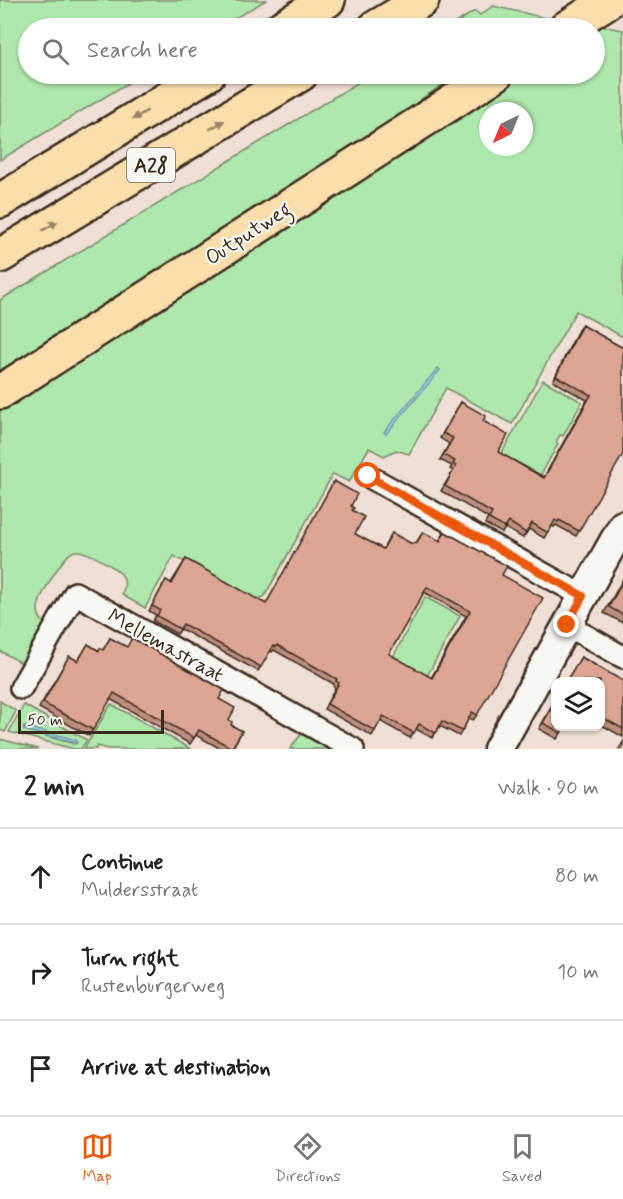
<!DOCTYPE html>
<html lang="en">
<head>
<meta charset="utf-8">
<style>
	:root { --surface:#fff; --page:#f2f2f2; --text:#222; --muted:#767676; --line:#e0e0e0; --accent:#ea580c }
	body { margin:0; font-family:Mynerve,sans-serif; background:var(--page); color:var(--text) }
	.controls { position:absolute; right:18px; bottom:18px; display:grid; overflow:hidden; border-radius:12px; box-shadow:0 2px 4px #0004 }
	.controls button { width:54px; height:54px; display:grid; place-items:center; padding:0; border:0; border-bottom:2px solid var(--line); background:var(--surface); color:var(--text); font:30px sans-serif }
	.compass { position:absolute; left:479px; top:102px; width:54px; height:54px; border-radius:50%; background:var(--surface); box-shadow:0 2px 4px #0004; rotate:223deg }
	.scale { position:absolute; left:18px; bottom:15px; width:146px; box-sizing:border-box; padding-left:6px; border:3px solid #3b2a1e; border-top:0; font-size:16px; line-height:21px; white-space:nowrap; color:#3b2a1e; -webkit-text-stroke:4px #f6f6f2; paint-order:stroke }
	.stop { position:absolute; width:18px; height:18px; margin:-14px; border:4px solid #ea580c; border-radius:50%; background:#fff }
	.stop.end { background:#ea580c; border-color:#fff; box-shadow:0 2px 6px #0008 }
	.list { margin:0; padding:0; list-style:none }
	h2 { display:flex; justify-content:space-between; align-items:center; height:78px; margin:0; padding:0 24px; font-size:26px }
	h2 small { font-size:20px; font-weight:400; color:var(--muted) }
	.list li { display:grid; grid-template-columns:39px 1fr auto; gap:18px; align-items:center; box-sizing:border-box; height:96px; padding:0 24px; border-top:2px solid var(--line) }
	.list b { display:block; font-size:22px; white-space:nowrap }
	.list p { margin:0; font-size:20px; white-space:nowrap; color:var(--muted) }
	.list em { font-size:20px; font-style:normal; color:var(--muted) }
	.icon { flex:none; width:33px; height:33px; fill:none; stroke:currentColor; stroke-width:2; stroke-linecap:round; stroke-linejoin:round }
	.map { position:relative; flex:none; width:623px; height:749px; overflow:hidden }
	.search { position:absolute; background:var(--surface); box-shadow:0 2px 4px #0004; left:18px; right:18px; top:18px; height:66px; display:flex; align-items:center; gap:15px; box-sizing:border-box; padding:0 21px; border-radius:33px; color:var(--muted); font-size:22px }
	.sheet { height:366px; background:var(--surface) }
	nav { display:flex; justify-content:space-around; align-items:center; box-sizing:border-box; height:84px; border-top:2px solid var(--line); background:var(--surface); font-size:16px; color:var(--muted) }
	nav a { display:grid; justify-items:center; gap:3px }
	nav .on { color:var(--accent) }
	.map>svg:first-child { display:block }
	.green { fill:#ade7ab; stroke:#748864; stroke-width:1.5; fill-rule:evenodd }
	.water { fill:#9cdafe; stroke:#7594a4; stroke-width:1.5 }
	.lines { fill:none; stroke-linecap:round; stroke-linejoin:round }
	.street-casing { stroke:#3b2a1e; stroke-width:26 }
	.secondary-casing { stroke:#3b2a1e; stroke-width:33 }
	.primary-casing { stroke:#3b2a1e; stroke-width:38 }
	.highway-casing { stroke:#3b2a1e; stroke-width:38 }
	.street { stroke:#f6f6f2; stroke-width:21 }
	.secondary { stroke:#f6f6f2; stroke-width:28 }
	.primary { stroke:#f9deab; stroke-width:33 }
	.highway { stroke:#f9deab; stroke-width:33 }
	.wall { fill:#bd8e7e; stroke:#3b2a1e; stroke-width:1.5; fill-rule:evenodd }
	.building { fill:#dca593; stroke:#3b2a1e; stroke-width:1.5; fill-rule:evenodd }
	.oneway { fill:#9a8464 }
	.route { stroke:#ea580c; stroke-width:8 }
	.labels { text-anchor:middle; stroke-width:4.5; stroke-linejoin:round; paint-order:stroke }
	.shield { fill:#f6f6f2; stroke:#73675e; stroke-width:1.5 }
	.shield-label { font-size:20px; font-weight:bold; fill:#3b2a1e }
	.street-label { font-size:21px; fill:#3b2a1e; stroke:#f6f6f2 }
</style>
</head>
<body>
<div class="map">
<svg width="623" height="749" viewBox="0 0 623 749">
	<rect width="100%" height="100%" fill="#eeded6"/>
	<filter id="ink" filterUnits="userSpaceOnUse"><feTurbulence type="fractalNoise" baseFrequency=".0167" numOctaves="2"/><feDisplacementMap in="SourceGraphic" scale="12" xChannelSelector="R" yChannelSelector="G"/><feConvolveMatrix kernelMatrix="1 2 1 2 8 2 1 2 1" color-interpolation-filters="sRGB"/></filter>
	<g filter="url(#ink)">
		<!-- green -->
		<path class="green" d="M0 0H266L218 28H28V74H143L0 160Z
			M493 6 546 18 532 28H447L475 11 480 15Z
			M597 25 623 30V337L576 311 512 424 446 388 409 454 396 450 384 456 369 448 349 482 333 474 264 597 253 600 174 556 145 608 122 595C124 588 126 583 123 577 118 568 84 549 75 551 64 553 38 598 38 609 38 616 41 621 46 625L27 666 0 651V403L517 74H594V28ZM488 111H524V147H488Z
			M372 74H459L421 99 363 145 0 378V300Z
			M543 380 582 402 563 436 560 435 556 442 558 444 539 478 500 456Z
			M425 597 460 616 427 676 393 657Z
			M0 701 16 711 5 732 0 730Z
			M111 704 191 749H108L97 746 96 749H84Z
			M24 705 87 740 81 749H74L9 732ZM24 727H25L76 740 75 744 24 730Z
			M302 733 330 749H290Z
			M0 739 38 749H0Z"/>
		<!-- water -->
		<path class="water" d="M438 368 440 370 386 434 384 432Z
			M25 727 76 740 77 743 24 730Z"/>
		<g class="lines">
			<defs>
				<path id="street" d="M368 476 583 596
					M567 625 623 657
					M21 688 75 593 353 749"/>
				<path id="secondary" d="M498 749 623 525"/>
				<path id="primary" d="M566 28 610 0
					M0 392 496 74"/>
				<path id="highway" d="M281 28 328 0
					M375 28 422 0
					M0 201 208 74
					M0 256 301 74"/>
			</defs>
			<!-- street casing -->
			<use href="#street" class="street-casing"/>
			<!-- secondary casing -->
			<use href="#secondary" class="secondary-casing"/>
			<!-- primary casing -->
			<use href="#primary" class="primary-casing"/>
			<!-- highway casing -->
			<use href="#highway" class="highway-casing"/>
			<!-- street -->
			<use href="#street" class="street"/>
			<!-- secondary -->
			<use href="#secondary" class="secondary"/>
			<!-- primary -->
			<use href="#primary" class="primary"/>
			<!-- highway -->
			<use href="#highway" class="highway"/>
		</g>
		<!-- wall -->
		<path class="wall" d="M582 325 623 348 579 531 576 536 556 525 554 527 552 526 544 538 529 529 523 538 505 528 502 533 485 524 488 518 441 491 453 471 450 469 452 466 440 460 449 444 440 438 461 402 483 421 498 452 544 477 587 400 553 381 578 330Z
			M334 481 351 506 352 510 355 534 383 549 392 533 412 544 416 543 423 532 439 541 445 532 502 575 477 715 473 720 469 718 459 736 440 726 432 738 416 729 410 738 380 721 372 736 324 709 335 688 333 686 334 684 274 650 272 652 270 651 258 671 181 629 177 634 153 621 156 615 149 611 166 580 171 583 186 559 266 604ZM424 592 466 616 431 678 389 654Z
			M623 579V623L604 613Z
			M110 638 219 699 231 725 242 731 232 749H221L196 735 190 744 110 699 89 736 39 708 69 656 78 661 88 644 99 651 103 650Z
			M581 657 623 681V737L600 724V681H566Z
			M555 700V726L561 733 557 739 539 729Z"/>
		<!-- building -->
		<path class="building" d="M582 325 623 348V454L579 531 559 520 558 522 555 520 548 533 532 523 526 533 509 522 505 528 489 519 492 513 445 486 456 466 453 464 455 461 443 455 453 438 443 433 461 402 486 416 483 421 508 435 498 452 544 478 591 395 556 376Z
			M334 481 357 494 351 506 354 508 352 510 364 517 355 534 383 549 392 533 412 544 414 542 416 544 423 532 440 541 445 532 507 566 502 575 543 598 477 715 472 712 462 731 442 721 436 733 419 724 414 733 383 716 375 731 327 704 339 683 336 681 337 679 277 645 276 647 273 646 261 667 183 624 180 629 157 616 160 610 152 606 166 580 172 584 186 559 266 604ZM427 587 470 611 432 678 389 654Z
			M623 581V615L609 607Z
			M110 638 127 647 132 638 224 690 219 699 235 708 229 720 232 722 231 725 242 731 232 748 199 730 194 738 114 693 93 730 43 703 69 656 78 661 88 644 99 651 100 648 103 650Z
			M581 657 623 681V729L600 716V681H567Z
			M555 702V726H565L561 733 543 723Z
			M623 742V749H619Z"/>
		<!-- one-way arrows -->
		<defs><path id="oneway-solid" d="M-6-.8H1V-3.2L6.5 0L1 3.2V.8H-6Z" transform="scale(1.5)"/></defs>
		<g class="oneway">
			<use href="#oneway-solid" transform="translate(140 115) rotate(149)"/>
			<use href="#oneway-solid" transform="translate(217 125) rotate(-31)"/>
			<use href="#oneway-solid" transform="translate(50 226) rotate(-31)"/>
		</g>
	</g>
	<g class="lines" filter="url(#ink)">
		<!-- route -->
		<path class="route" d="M368 476 583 596 567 625"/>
	</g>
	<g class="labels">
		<!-- shield labels -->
		<rect class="shield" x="127" y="148" width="48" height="34" rx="4.5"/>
		<g class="shield-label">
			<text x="151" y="172">A28</text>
		</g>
		<!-- street labels -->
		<g class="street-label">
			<text transform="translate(248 233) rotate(-33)" y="7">Outputweg</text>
			<text transform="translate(166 645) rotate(29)" y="7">Mellemastraat</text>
		</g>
	</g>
</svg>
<div class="controls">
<button><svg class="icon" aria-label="layers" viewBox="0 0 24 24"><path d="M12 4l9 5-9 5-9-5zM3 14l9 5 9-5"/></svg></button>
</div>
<svg class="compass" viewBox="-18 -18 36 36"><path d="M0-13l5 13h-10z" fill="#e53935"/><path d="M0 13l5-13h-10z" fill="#767676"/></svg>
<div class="scale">50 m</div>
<div class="stop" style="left:368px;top:476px"></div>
<div class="stop end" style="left:567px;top:625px"></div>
<div class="search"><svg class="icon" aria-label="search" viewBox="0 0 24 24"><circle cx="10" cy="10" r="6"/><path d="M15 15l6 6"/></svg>Search here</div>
</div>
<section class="sheet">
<h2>2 min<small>Walk · 90 m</small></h2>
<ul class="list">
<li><svg class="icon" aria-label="ahead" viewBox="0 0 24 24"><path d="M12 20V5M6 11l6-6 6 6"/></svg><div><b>Continue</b><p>Muldersstraat</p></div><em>80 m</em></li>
<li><svg class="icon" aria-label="right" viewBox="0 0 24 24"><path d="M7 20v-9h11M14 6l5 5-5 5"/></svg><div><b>Turn right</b><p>Rustenburgerweg</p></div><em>10 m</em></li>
<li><svg class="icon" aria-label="arrive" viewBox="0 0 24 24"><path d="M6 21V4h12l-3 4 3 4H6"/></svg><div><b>Arrive at destination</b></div></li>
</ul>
</section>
<nav>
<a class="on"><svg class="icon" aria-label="map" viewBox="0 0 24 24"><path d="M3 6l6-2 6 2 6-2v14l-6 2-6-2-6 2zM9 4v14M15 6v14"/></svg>Map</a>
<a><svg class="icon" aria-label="directions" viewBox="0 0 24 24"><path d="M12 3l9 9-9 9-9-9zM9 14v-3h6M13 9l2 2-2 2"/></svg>Directions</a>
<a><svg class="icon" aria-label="saved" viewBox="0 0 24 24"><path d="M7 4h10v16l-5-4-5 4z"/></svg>Saved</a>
</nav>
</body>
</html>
